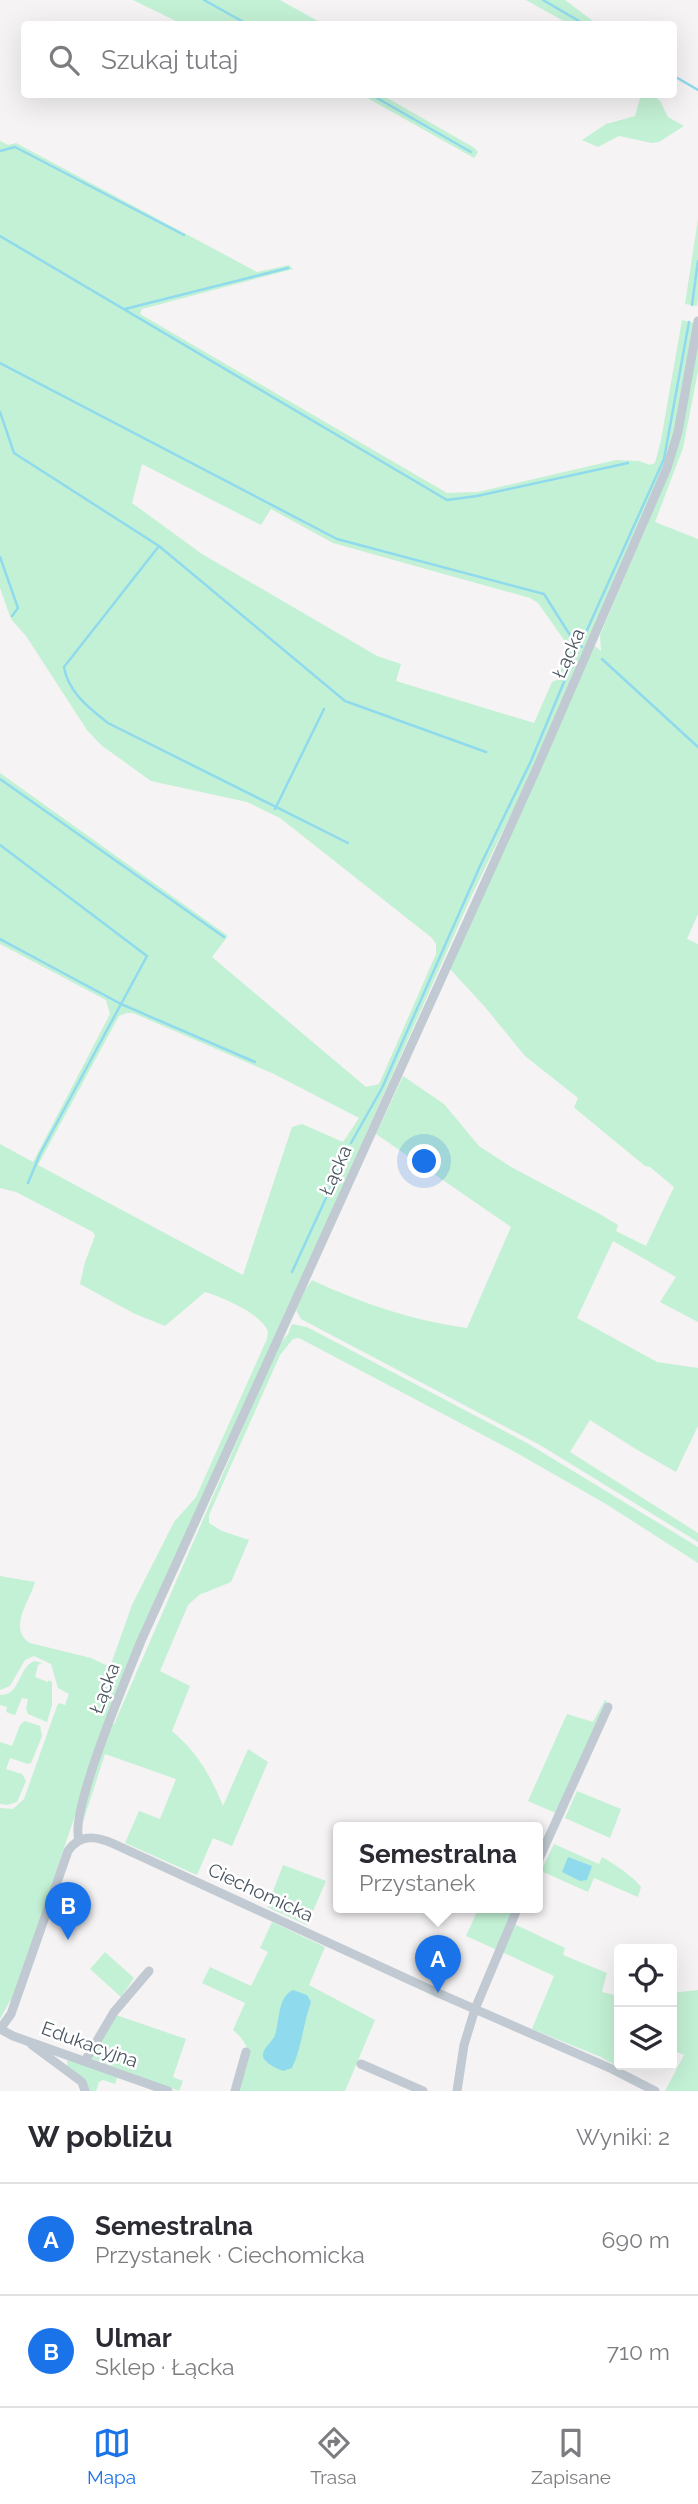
<!DOCTYPE html>
<html lang="pl">
<head>
<meta charset="utf-8">
<style>
	:root { --surface:#fff; --page:#f7f7f7; --text:#2b2b33; --muted:#7c7c81; --line:#e1e1e2; --accent:#1a73e8 }
	body { margin:0; font-family:Raleway,sans-serif; background:var(--page); color:var(--text) }
	.controls { position:absolute; right:21px; bottom:21px; display:grid; overflow:hidden; border-radius:7px; box-shadow:0 7px 28px #0002 }
	.controls button { width:63px; height:63px; display:grid; place-items:center; padding:0; border:0; border-bottom:2px solid var(--line); background:var(--surface); color:var(--text); font:35px sans-serif }
	.you { position:absolute; left:425px; top:1162px; width:24px; height:24px; margin:-18px; border:5px solid #fff; border-radius:50%; background:#1a73e8; box-shadow:0 0 0 10px #1a73e833 }
	.badge { display:grid; place-items:center; width:46px; height:46px; border-radius:50%; background:var(--accent); color:#fff; font-size:23px; font-weight:700 }
	.pin { position:absolute; translate:-50% -58px; filter:drop-shadow(0 2px 4px #0008) }
	.pin::after { content:''; position:absolute; top:37px; width:24px; height:21px; background:inherit; clip-path:polygon(0 0,100% 0,50% 100%) }
	.popup { position:absolute; left:333px; top:1822px; width:210px; height:91px; box-sizing:border-box; display:grid; place-content:center; border-radius:7px; background:var(--surface); filter:drop-shadow(0 2px 5px #0005); font-size:23px; white-space:nowrap; color:var(--muted) }
	.popup b { font-size:26px; color:var(--text) }
	.popup::after { content:''; position:absolute; left:50%; top:100%; margin-left:-14px; border:14px solid transparent; border-top-color:var(--surface) }
	.list { margin:0; padding:0; list-style:none }
	h2 { display:flex; justify-content:space-between; align-items:center; height:91px; margin:0; padding:0 28px; font-size:30px }
	h2 small { font-size:23px; font-weight:400; color:var(--muted) }
	.list li { display:grid; grid-template-columns:46px 1fr auto; gap:21px; align-items:center; box-sizing:border-box; height:112px; padding:0 28px; border-top:2px solid var(--line) }
	.list b { display:block; font-size:26px; white-space:nowrap }
	.list p { margin:0; font-size:23px; white-space:nowrap; color:var(--muted) }
	.list em { font-size:23px; font-style:normal; color:var(--muted) }
	.icon { flex:none; width:38px; height:38px; fill:none; stroke:currentColor; stroke-width:2; stroke-linecap:round; stroke-linejoin:round }
	.map { position:relative; flex:none; width:698px; height:2091px; overflow:hidden }
	.search { position:absolute; background:var(--surface); box-shadow:0 7px 28px #0002; left:21px; right:21px; top:21px; height:77px; display:flex; align-items:center; gap:18px; box-sizing:border-box; padding:0 24px; border-radius:7px; color:var(--muted); font-size:26px }
	.sheet { height:315px; background:var(--surface) }
	nav { display:flex; justify-content:space-around; align-items:center; box-sizing:border-box; height:98px; border-top:2px solid var(--line); background:var(--surface); font-size:19px; color:var(--muted) }
	nav a { display:grid; justify-items:center; gap:4px }
	nav .on { color:var(--accent) }
	.map>svg:first-child { display:block }
	.green { fill:#c3f1d5; fill-rule:evenodd }
	.water { fill:#90daee }
	.lines { fill:none; stroke-linecap:round; stroke-linejoin:round }
	.stream { stroke:#90daee; stroke-width:2.5 }
	.minor { stroke:#c1cad2; stroke-width:9 }
	.labels { text-anchor:middle; stroke-width:5; stroke-linejoin:round; paint-order:stroke }
	.street-label { font-size:19px; fill:#4a5661; stroke:#fff }
</style>
</head>
<body>
<div class="map">
<svg width="698" height="2091" viewBox="0 0 698 2091">
	<rect width="100%" height="100%" fill="#f5f3f3"/>
	<!-- green -->
	<path class="green" d="M133 0H280L323 24H182Z
		M526 0H565L597 24H569Z
		M362 95H382L473 147 478 152 474 158Z
		M641 95C662 94 660 102 668 117L684 126 659 142 652 143 619 136 598 147 582 140 606 124 635 116Z
		M0 141 8 145 16 143 257 272 289 265 293 269 142 309 140 314 447 493 478 492 616 460 639 461 650 465 655 463 661 440 682 320 694 323 676 428 666 465 528 779 471 897 172 1572 80 1801 12 2001H10L0 2019V1808L13 1809 24 1799 57 1706 59 1703 65 1705 69 1694 58 1688 51 1664 34 1656 25 1660 10 1686 0 1690V1576L35 1582C30 1601 7 1628 30 1643L91 1658 110 1667 132 1605 174 1522 196 1497 267 1339 268 1331C260 1313 224 1298 205 1292L165 1326 133 1313 80 1284 85 1262 95 1236 93 1232 16 1192 0 1188V1144L33 1162 110 1014 106 1000 0 944V773L228 936 212 957 366 1087 379 1084 436 954V944L432 938 280 818 247 802 151 781 101 745 87 730 26 636 11 619 0 588ZM142 464 261 525 271 509 333 543 530 598 538 603 569 647 557 680 552 682 534 723 396 681 401 664 377 656 202 554 132 503ZM127 1013H133L274 1074 359 1118 343 1142 302 1124 292 1127 243 1275 38 1165 119 1016Z
		M698 219V298L697 306 685 304Z
		M698 336V371L683 448 655 522 698 539V914L687 939 698 944V1322L660 1302 676 1277 613 1241 577 1318 657 1362 698 1368V1426L676 1472 634 1448 590 1420 570 1452 698 1533V1542L540 1445 301 1319 296 1310 305 1290 312 1280C361 1303 413 1321 467 1328L511 1227 376 1134 403 1076 444 1104 479 1146 511 1167 598 1213 618 1225 616 1231 646 1246 674 1187 650 1167 645 1166 577 1110 574 1107 578 1098 525 1056 485 1007 450 969 589 657 595 646 601 651 600 635 672 466 681 432Z
		M292 1324 307 1327 527 1443 698 1547V1563L606 1504 515 1452 299 1338 293 1339 280 1355 209 1515V1523L222 1531 249 1540 231 1582 199 1595 188 1605 160 1671 190 1686 172 1731C197 1752 211 1776 223 1806L248 1749 268 1762 232 1846 213 1838 197 1875 125 1843 139 1811 160 1819 176 1779 105 1754 82 1825 84 1807 111 1725 114 1724 118 1715 279 1345 288 1334Z
		M35 1661 42 1663 38 1665 35 1677 48 1682 49 1680 52 1682V1705L47 1722 28 1714 26 1709 28 1699 22 1698 15 1715 6 1712 7 1707 0 1705V1695C22 1695 17 1667 35 1661Z
		M605 1700 607 1701 558 1814 528 1801 567 1714 593 1722Z
		M25 1721 40 1726 42 1736 31 1763 28 1764 10 1758 6 1769 22 1774 26 1781 17 1802 7 1805 0 1804V1742L12 1746 20 1725Z
		M577 1791 621 1809 610 1838 565 1818Z
		M554 1844 599 1864 602 1857C617 1866 630 1874 641 1887L638 1897 594 1878 588 1892 541 1871Z
		M283 1865 326 1881 307 1925 267 1907Z
		M479 1907H515L497 1950 466 1936Z
		M272 1922 325 1947 309 1985 375 2020 345 2091H238C246 2064 258 2051 233 2030L245 2003 202 1983 210 1967 251 1986 268 1952 260 1948Z
		M514 1924 565 1948 563 1955 607 1973 602 1992 619 1996V2065H626L625 2068 622 2069 601 2057 532 2029 554 1976 502 1952Z
		M105 1952 134 1978 121 1997 90 1969Z
		M698 1990V2091H665L684 2055 672 2050V1993Z
		M116 2015 186 2039 173 2077 183 2081 179 2091 92 2059 91 2056Z
		M70 2059 118 2075 115 2084 103 2080 99 2082 96 2091H89L86 2082 68 2069 67 2061Z"/>
	<!-- water -->
	<path class="water" d="M568 1857 592 1866 587 1880 580 1881 562 1872Z
		M293 1990 307 1995 311 2002C303 2024 302 2047 292 2068L283 2071C278 2069 267 2064 264 2059 259 2050 273 2042 275 2035 280 2021 277 1997 293 1990Z"/>
	<g class="lines">
		<!-- stream -->
		<path class="stream" d="M204 0 247 24
			M543 0 584 24
			M674 76 698 90
			M370 94 471 152
			M0 151 15 147 184 235
			M0 236 447 500 477 496 628 463
			M692 305 698 261
			M125 309 288 268
			M0 363 337 539 544 594 575 643 582 647
			M0 412 14 453 159 546 345 701 486 752
			M159 546 64 667C68 692 89 708 108 723L348 843
			M0 557 18 608 12 616
			M602 659 698 747
			M0 779 224 937
			M275 809 324 709
			M0 845 147 956 40 1154 28 1183
			M0 939 121 1004 255 1062
			M351 1143 382 1088 480 866 531 761 569 670 664 459 689 322
			M292 1272 348 1150"/>
		<!-- minor -->
		<path class="minor" d="M79 1839C69 1812 128 1674 141 1641L536 770 667 468 678 432 698 321
			M538 1861 608 1707
			M0 2029 11 2014 68 1851C80 1833 97 1836 114 1844L438 1993 612 2069 655 2091
			M0 2029 13 2036 168 2091
			M32 2045 82 2082 85 2091
			M85 2061 114 2012 149 1971
			M361 2064 423 2091
			M235 2091 246 2052
			M457 2091 464 2045 475 2009 518 1907"/>
	</g>
	<g class="labels">
		<!-- street labels -->
		<g class="street-label">
			<text transform="translate(568 653) rotate(-66)" y="7">Łącka</text>
			<text transform="translate(335 1170) rotate(-66)" y="7">Łącka</text>
			<text transform="translate(104 1688) rotate(-69)" y="7">Łącka</text>
			<text transform="translate(261 1892) rotate(25)" y="7">Ciechomicka</text>
			<text transform="translate(90 2044) rotate(20)" y="7">Edukacyjna</text>
		</g>
	</g>
</svg>
<div class="controls">
<button><svg class="icon" aria-label="locate" viewBox="0 0 24 24"><circle cx="12" cy="12" r="6"/><path d="M12 2v4M12 18v4M2 12h4M18 12h4"/></svg></button>
<button><svg class="icon" aria-label="layers" viewBox="0 0 24 24"><path d="M12 4l9 5-9 5-9-5zM3 14l9 5 9-5"/></svg></button>
</div>
<div class="you"></div>
<div class="pin badge" style="left:438px;top:1993px">A</div>
<div class="popup"><b>Semestralna</b>Przystanek</div>
<div class="pin badge" style="left:68px;top:1940px">B</div>
<div class="search"><svg class="icon" aria-label="search" viewBox="0 0 24 24"><circle cx="10" cy="10" r="6"/><path d="M15 15l6 6"/></svg>Szukaj tutaj</div>
</div>
<section class="sheet">
<h2>W pobliżu<small>Wyniki: 2</small></h2>
<ul class="list">
<li><span class="badge">A</span><div><b>Semestralna</b><p>Przystanek · Ciechomicka</p></div><em>690 m</em></li>
<li><span class="badge">B</span><div><b>Ulmar</b><p>Sklep · Łącka</p></div><em>710 m</em></li>
</ul>
</section>
<nav>
<a class="on"><svg class="icon" aria-label="map" viewBox="0 0 24 24"><path d="M3 6l6-2 6 2 6-2v14l-6 2-6-2-6 2zM9 4v14M15 6v14"/></svg>Mapa</a>
<a><svg class="icon" aria-label="directions" viewBox="0 0 24 24"><path d="M12 3l9 9-9 9-9-9zM9 14v-3h6M13 9l2 2-2 2"/></svg>Trasa</a>
<a><svg class="icon" aria-label="saved" viewBox="0 0 24 24"><path d="M7 4h10v16l-5-4-5 4z"/></svg>Zapisane</a>
</nav>
</body>
</html>
